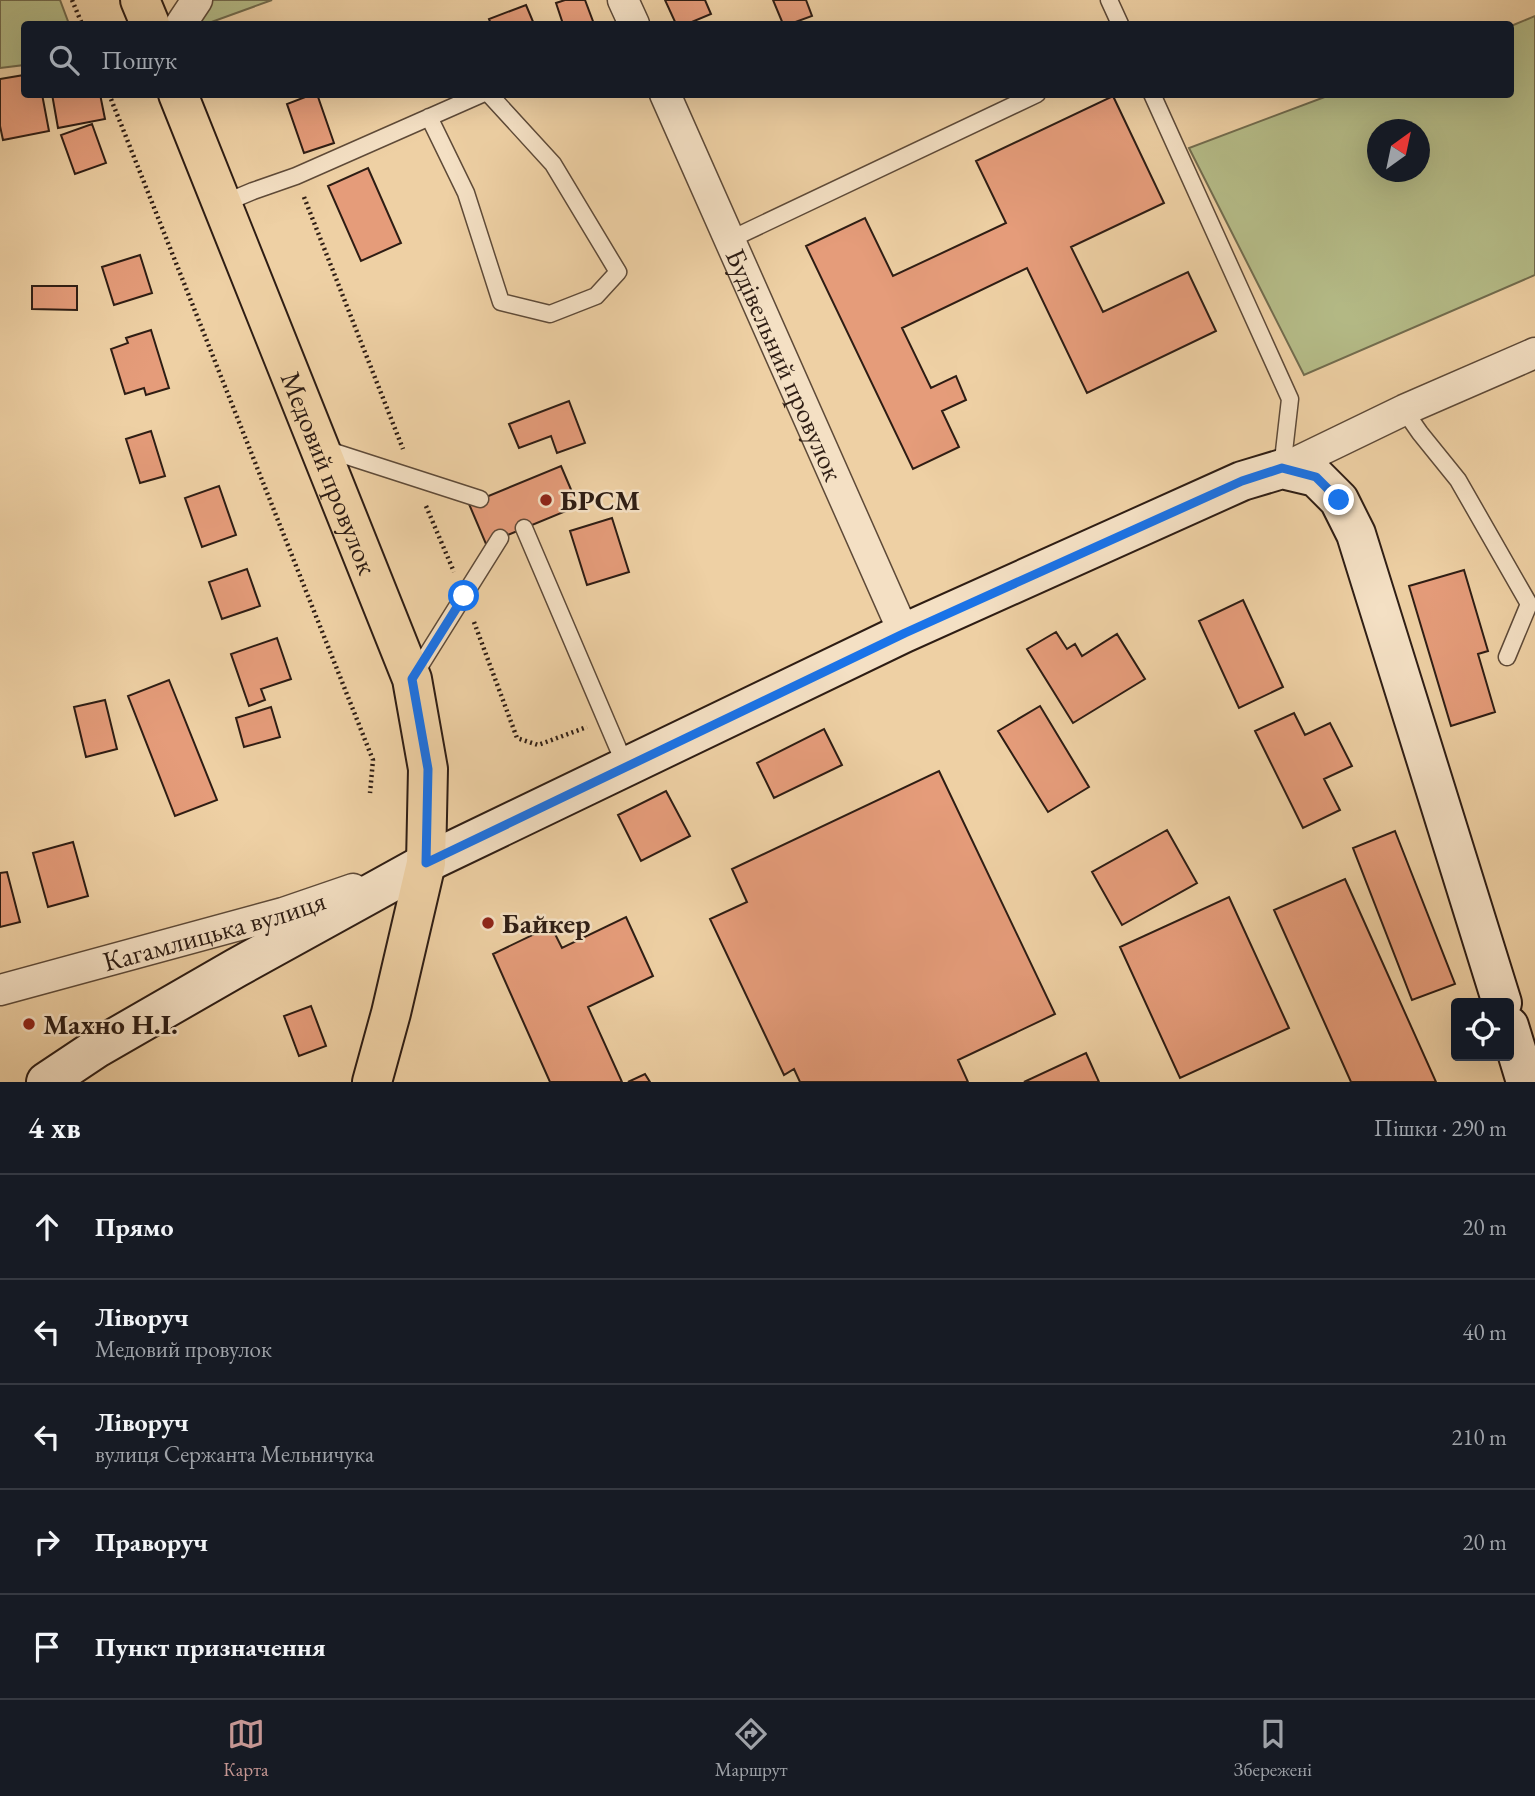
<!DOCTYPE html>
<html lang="uk">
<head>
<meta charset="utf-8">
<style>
	:root { --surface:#171b24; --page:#242831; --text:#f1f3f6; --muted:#9ea1a6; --line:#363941; --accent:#c59692 }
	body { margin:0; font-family:"EB Garamond",serif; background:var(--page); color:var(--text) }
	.controls { position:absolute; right:21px; bottom:21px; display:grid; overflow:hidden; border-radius:7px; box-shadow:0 7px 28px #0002 }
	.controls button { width:63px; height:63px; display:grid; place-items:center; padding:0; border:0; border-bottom:2px solid var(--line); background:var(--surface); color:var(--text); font:35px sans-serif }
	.compass { position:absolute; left:1367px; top:119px; width:63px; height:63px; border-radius:50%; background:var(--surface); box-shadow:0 7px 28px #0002; rotate:33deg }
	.stop { position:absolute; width:21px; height:21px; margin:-16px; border:5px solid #1a73e8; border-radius:50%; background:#fff }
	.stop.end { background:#1a73e8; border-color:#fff; box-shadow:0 2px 7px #0008 }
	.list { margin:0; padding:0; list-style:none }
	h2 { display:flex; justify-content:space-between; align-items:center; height:91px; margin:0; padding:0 28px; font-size:30px }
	h2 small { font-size:23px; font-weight:400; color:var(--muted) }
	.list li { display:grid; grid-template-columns:46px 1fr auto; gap:21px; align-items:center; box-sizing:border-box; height:105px; padding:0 28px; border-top:2px solid var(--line) }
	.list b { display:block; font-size:26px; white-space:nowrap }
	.list p { margin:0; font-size:23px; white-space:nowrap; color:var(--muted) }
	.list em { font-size:23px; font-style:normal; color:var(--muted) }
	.icon { flex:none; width:38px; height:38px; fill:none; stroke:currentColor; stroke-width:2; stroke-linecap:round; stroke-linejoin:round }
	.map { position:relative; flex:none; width:1535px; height:1082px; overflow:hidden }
	.search { position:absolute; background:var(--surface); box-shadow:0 7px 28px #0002; left:21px; right:21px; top:21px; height:77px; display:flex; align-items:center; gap:18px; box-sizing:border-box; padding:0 24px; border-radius:7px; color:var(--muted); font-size:26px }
	.sheet { height:616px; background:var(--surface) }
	nav { display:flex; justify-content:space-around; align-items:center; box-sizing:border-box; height:98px; border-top:2px solid var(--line); background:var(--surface); font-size:19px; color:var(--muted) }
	nav a { display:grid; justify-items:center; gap:4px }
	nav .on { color:var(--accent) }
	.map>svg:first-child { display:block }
	.green { fill:#b5bc88; stroke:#726c4e; stroke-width:2; fill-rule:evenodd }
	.building { fill:#e59c7a; stroke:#2e1d14; stroke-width:2 }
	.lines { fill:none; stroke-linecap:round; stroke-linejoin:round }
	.lane-casing { stroke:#5e4a38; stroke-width:19 }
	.street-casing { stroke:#5e4a38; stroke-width:33 }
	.secondary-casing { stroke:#2e1d14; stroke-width:42 }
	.primary-casing { stroke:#2e1d14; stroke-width:42 }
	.path { stroke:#2e1d14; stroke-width:4.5; stroke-dasharray:2 3.5; stroke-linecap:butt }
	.lane { stroke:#f4e0c4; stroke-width:16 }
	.street { stroke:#f4e0c4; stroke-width:30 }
	.secondary { stroke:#f4e0c4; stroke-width:38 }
	.primary { stroke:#eed0a4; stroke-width:38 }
	.route { stroke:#1a73e8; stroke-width:9 }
	.poi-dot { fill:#8f2418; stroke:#f4e0c4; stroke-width:2.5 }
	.labels { text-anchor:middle; stroke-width:5; stroke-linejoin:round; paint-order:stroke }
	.street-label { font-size:28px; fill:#2e1d14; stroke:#f4e0c4 }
	.poi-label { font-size:28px; font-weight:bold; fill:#2e1d14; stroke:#f4e0c4; text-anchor:start }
</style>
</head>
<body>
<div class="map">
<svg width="1535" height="1082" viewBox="0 0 1535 1082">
	<rect width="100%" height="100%" fill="#eed0a4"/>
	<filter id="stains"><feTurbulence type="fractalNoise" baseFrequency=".00286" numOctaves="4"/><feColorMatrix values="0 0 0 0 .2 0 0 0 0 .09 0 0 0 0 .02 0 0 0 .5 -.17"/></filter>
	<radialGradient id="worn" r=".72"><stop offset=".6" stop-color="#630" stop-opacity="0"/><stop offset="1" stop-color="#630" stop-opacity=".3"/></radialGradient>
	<!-- green -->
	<path class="green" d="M0 0H60L69 24H24V65L0 68Z
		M189 0H272L206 24H199Z
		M1535 16V275L1304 375 1189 148 1330 95 1510 94 1511 26ZM1378 130H1420V172H1378Z"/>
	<!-- building -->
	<path class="building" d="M565 0H585L594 24H563L556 3Z
		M665 0H705L711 14 687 24H676Z
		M773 0H806L812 16 790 24H783Z
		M526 5 534 24H491L489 19Z
		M24 75V94H42L49 131 3 140 0 126V79Z
		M52 94H100L105 119 58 128Z
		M313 94H317L334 143 304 153 287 104Z
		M1113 96 1164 203 1071 247 1103 312 1188 272 1216 331 1087 393 1027 268 902 328 931 388 956 376 966 400 942 411 959 447 913 469 806 246 865 218 893 276 1006 223 976 161Z
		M92 124 106 163 75 174 61 135Z
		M368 168 401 243 361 261 328 186Z
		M140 255 152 293 114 305 102 267Z
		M32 286H77V310L32 309Z
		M151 330 169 388 146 395 144 388 125 394 111 349 128 343 126 338Z
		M569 401 585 443 557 453 551 436 519 448 509 424Z
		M151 431 165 476 140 483 126 439Z
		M561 466 578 506 486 544 469 504Z
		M219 486 236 535 202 547 185 498Z
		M612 518 629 572 587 585 570 531Z
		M247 569 260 606 222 619 209 582Z
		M1464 570 1488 651 1478 654 1495 712 1451 726 1409 586Z
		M1243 600 1283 687 1239 708 1199 621Z
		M1056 632 1067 649 1075 644 1082 656 1117 634 1145 679 1073 723 1027 649Z
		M277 638 291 679 261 689 265 700 249 706 231 654Z
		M169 680 217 800 175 816 128 696Z
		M105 700 117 749 86 757 74 707Z
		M1040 706 1089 787 1048 812 998 731Z
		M271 707 280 737 244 747 236 718Z
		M1294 713 1305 735 1330 723 1352 766 1324 779 1340 810 1303 828 1255 731Z
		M824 729 842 765 774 798 757 763Z
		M939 771 1055 1014 958 1060 968 1082H800L794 1069 784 1075 710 919 747 902 732 869Z
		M666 791 690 836 641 861 618 815Z
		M1167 830 1197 883 1122 925 1092 872Z
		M1395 831 1455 984 1412 1000 1353 848Z
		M73 842 88 896 48 907 33 853Z
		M7 872 20 922 0 927V873Z
		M1345 879 1436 1082H1351L1274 910Z
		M1229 897 1289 1028 1180 1078 1120 947Z
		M626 917 653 976 588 1007 622 1082H550L493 954 551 926 562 948Z
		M311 1006 326 1046 299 1056 284 1016Z
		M1086 1053 1099 1082H1024Z
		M645 1074 650 1082H628Z"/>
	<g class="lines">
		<defs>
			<path id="lane" d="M1109 0 1120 24
				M1152 94 1290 399 1282 469
				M429 117 466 193 501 302 550 314 596 296 618 272 553 164 489 94
				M222 204 253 191 296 176 482 94
				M729 240 1037 94
				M1404 410 1420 433 1458 480 1529 604 1507 657
				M322 448 480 499
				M524 528 626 767
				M413 677 500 538"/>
			<g id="street">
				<path d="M623 0 634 24"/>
				<path d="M181 24 197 0"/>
				<path id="s1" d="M665 94 904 633"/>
				<path d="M1282 469 1404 410 1535 353"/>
				<path id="s2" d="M0 990 283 913 353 889"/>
			</g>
			<path id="secondary" d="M1509 1026 1526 1082
				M46 1082 97 1048 236 968 426 863 904 633 1242 481 1282 469 1316 477 1339 500 1356 534 1502 1003"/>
			<g id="primary">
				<path d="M140 0 150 24"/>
				<path id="s3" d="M178 94 412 679 428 769 426 863 391 1013 372 1082"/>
			</g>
		</defs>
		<!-- lane casing -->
		<use href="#lane" class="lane-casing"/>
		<!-- street casing -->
		<use href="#street" class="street-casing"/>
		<!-- secondary casing -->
		<use href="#secondary" class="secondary-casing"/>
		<!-- primary casing -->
		<use href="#primary" class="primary-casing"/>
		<!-- path -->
		<path class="path" d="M72 0 82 24
			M109 94 373 760 370 793
			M304 197 403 449
			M426 506 454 572
			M474 622 517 738 538 745 587 727"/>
		<!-- lane -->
		<use href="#lane" class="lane"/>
		<!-- street -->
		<use href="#street" class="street"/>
		<!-- secondary -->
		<use href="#secondary" class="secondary"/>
		<!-- primary -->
		<use href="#primary" class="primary"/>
	</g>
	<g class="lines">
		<!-- route -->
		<path class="route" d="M464 596 412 679 428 769 426 863 905 633 1242 481 1282 468 1316 477 1339 500"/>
	</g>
	<!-- markers -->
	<g class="poi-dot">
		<circle cx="546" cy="500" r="7"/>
		<circle cx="488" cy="923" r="7"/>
		<circle cx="29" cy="1024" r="7"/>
	</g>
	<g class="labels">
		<!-- street labels -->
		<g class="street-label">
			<text dy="10" stroke="none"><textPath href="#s1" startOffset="296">Будівельний провулок</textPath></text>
			<text dy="10" stroke="none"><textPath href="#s3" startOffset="408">Медовий провулок</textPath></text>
			<text dy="10" stroke="none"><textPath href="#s2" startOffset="222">Кагамлицька вулиця</textPath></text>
		</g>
		<!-- poi labels -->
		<g class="poi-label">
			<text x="560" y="510">БРСМ</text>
			<text x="502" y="933">Байкер</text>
			<text x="43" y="1034">Махно Н.І.</text>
		</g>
	</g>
	<rect width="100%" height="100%" filter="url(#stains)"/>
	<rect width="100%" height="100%" fill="url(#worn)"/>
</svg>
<div class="controls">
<button><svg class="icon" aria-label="locate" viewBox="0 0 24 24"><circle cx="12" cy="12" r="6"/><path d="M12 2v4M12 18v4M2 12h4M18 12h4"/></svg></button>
</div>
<svg class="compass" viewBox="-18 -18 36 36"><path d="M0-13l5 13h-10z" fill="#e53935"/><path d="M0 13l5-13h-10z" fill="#9ea1a6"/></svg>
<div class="stop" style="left:464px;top:596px"></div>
<div class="stop end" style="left:1339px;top:500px"></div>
<div class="search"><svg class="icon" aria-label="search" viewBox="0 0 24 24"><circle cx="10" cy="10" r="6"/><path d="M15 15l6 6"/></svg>Пошук</div>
</div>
<section class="sheet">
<h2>4 хв<small>Пішки · 290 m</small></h2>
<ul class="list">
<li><svg class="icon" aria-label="ahead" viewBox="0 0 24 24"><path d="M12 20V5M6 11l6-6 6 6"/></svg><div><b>Прямо</b></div><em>20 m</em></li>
<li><svg class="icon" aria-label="left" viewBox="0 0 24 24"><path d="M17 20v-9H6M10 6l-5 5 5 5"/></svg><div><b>Ліворуч</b><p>Медовий провулок</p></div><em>40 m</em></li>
<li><svg class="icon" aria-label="left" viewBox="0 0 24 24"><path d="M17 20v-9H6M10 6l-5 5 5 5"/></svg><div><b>Ліворуч</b><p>вулиця Сержанта Мельничука</p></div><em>210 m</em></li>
<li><svg class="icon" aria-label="right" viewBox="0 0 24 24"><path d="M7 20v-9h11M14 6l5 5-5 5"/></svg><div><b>Праворуч</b></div><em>20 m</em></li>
<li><svg class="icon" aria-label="arrive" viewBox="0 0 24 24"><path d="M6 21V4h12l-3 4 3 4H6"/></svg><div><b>Пункт призначення</b></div></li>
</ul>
</section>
<nav>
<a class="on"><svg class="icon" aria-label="map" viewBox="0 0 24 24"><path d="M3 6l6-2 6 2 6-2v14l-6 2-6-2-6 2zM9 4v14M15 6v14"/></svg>Карта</a>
<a><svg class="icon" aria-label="directions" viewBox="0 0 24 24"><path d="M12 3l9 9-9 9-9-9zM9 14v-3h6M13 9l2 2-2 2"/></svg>Маршрут</a>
<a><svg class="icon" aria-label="saved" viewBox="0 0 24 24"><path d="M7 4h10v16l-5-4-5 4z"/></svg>Збережені</a>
</nav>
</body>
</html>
